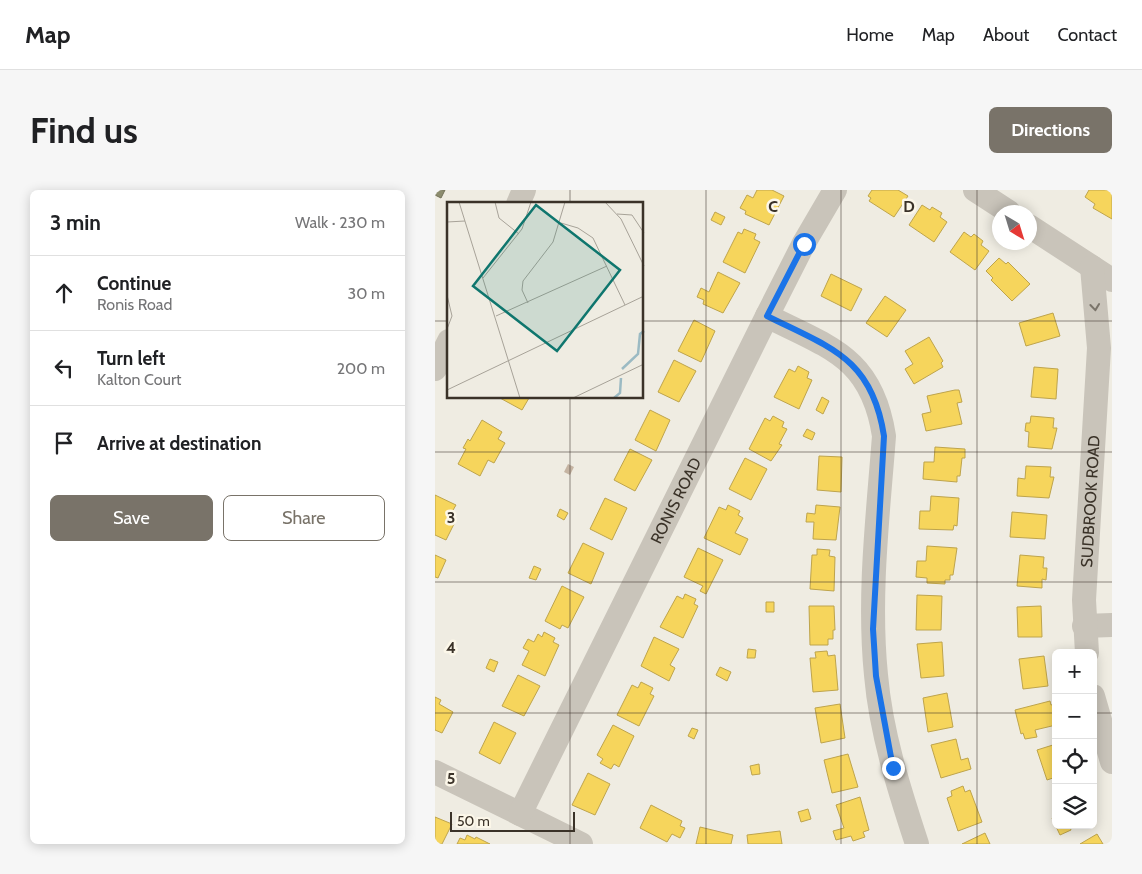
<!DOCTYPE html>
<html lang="en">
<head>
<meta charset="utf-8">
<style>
	:root { --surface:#fff; --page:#f6f6f6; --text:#202124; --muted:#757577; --line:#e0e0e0; --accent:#797369 }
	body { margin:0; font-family:Cabin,sans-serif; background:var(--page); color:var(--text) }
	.controls { position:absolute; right:15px; bottom:15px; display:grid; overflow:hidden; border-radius:8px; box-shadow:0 2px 12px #0003 }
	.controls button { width:45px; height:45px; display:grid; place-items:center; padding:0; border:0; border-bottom:1px solid var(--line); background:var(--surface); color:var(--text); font:25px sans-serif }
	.compass { position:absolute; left:557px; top:15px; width:45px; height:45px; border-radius:50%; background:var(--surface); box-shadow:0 2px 12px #0003; rotate:142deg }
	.scale { position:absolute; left:15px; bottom:12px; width:125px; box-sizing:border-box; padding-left:5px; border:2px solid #3a3228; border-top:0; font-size:14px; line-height:18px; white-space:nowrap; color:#3a3228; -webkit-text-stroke:4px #fcf7e9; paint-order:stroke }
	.stop { position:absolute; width:15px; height:15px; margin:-11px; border:4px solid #1a73e8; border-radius:50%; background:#fff }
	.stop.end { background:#1a73e8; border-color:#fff; box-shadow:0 1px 5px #0008 }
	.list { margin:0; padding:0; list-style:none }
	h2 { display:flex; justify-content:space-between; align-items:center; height:65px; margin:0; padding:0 20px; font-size:21px }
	h2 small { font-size:16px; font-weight:400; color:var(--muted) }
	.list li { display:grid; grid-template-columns:32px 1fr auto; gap:15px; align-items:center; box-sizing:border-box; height:75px; padding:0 20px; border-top:1px solid var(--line) }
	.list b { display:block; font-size:19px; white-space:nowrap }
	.list p { margin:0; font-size:16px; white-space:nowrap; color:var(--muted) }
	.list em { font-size:16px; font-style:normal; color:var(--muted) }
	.actions { display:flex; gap:10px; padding:15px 20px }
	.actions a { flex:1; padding:11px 0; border:1px solid var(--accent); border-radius:8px; text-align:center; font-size:18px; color:var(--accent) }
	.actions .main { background:var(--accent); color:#fff }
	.icon { flex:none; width:28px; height:28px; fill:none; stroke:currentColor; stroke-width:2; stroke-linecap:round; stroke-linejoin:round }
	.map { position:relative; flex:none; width:677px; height:654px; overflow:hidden; border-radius:8px }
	header { display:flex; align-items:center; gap:30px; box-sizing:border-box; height:70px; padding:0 25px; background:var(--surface); border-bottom:1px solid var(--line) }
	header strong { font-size:24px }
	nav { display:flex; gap:28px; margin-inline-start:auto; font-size:18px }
	.intro { display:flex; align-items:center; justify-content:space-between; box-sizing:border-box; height:120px; padding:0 30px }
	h1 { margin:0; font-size:35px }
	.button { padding:12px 22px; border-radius:8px; background:var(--accent); color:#fff; font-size:18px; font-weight:700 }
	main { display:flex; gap:30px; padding:0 30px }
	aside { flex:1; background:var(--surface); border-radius:8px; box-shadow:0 2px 12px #0003 }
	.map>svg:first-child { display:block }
	.homes { fill:#f6d55c; stroke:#bea44c }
	.industry { fill:#8c8c6e; stroke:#737159 }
	.building { fill:#c5b4a2 }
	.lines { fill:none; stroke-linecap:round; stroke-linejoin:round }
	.minor { stroke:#c9c4ba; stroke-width:24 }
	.oneway { stroke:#7a746a }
	.route { stroke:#1a73e8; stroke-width:6 }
	.grid { fill:none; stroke:#3a3228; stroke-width:1; stroke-opacity:0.55 }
	.labels { text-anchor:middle; stroke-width:5; stroke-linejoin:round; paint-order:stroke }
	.street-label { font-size:16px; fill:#3a3228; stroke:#fcf7e9 }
	.inset-river { fill:none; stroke:#9bbac3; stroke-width:2.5 }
	.inset-road { fill:none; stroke:#a7a298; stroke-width:1 }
	.view { fill:#0f766e; fill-opacity:0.15; stroke:#0f766e; stroke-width:2.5 }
	.inset-edge { fill:none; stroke:#3a3228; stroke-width:2.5 }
	.grid-label { font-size:16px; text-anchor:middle; font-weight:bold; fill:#3a3228; stroke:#fcf7e9; stroke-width:5; stroke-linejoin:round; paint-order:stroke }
</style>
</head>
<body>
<header>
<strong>Map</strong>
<nav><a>Home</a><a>Map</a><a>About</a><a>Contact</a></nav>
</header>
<div class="intro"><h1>Find us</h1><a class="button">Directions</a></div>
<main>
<aside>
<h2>3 min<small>Walk · 230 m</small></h2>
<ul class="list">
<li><svg class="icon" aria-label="ahead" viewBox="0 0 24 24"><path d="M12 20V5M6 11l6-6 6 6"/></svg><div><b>Continue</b><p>Ronis Road</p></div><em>30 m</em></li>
<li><svg class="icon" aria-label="left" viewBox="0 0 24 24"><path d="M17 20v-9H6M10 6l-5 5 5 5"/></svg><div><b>Turn left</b><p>Kalton Court</p></div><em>200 m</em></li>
<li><svg class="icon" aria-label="arrive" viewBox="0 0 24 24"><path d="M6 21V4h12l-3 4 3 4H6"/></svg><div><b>Arrive at destination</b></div></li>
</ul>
<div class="actions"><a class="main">Save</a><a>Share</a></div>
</aside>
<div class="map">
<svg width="677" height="654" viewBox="0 0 677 654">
	<rect width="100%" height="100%" fill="#efece2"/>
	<!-- homes -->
	<path class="homes" d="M322 0H337L349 6 334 35 310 24 311 21 305 18 312 5 318 8Z
		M437 0H463L473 6 459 27 434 11 436 8 433 6Z
		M654 0H677V29L658 18 660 14 650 7Z
		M487 15 495 20 497 17 507 23 505 27 512 32 499 52 474 35Z
		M280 22 290 27 286 35 276 30Z
		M309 39 321 44 319 49 325 52 310 83 288 72 303 42 307 44Z
		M529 42 536 47 539 44 548 51 546 55 554 61 540 80 515 62Z
		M564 68 571 74 573 72 595 94 577 111 556 90 558 88 551 81Z
		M283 82 305 93 288 123 268 114 269 110 262 107 266 98 274 102Z
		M396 84 427 99 416 121 386 106Z
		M450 106 471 120 452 147 431 133Z
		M618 123 625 146 591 156 584 133Z
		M259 130 280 141 266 172 243 161Z
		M494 147 508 171 506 173 508 177 479 194 470 179 478 174 470 161Z
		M239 170 261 181 244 212 223 202Z
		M363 176 374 182 372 188 377 190 364 219 339 207 354 179 360 182Z
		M599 177 623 179 621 209 596 207Z
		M520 200H524L527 212 522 213 527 234 491 241 487 224 496 222 492 206Z
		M387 207 394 211 388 224 381 220Z
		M65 208H94L87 220Z
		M215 220 235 230 221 261 200 250Z
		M338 226 349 232 347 237 352 239 344 254 347 255 336 271 314 259 330 228 335 231Z
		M596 226 619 228 618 238H622L617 259 593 257 594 242 590 241 591 233H595Z
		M47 230 67 242 63 249 70 253 59 273 53 270 45 286 23 274 31 259 28 258 33 249 35 251Z
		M372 239 380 243 377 250 368 246Z
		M500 257 530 259V268H527L525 286H522V292L488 289 489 272H499Z
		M195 259 217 270 200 301 179 290Z
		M384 266 407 267 406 302 382 300Z
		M310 268 332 279 316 310 294 299Z
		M591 276 616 277 615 287H619L614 308 582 306 583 288 590 289Z
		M0 305 21 315 14 327 21 330 11 350 0 345Z
		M496 306 524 308 522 336 519 335 518 340 484 339 485 321H495Z
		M170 308 192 318 177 350 155 339Z
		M293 315 305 321 303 325 308 328 300 343 313 349 305 365 269 348 284 317 291 320Z
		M381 315 405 317 401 350 378 349 379 332H371L372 323 380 324Z
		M125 319 133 323 129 330 122 326Z
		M577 322 612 325 610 349 575 347Z
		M148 353 169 363 156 394 133 383Z
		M492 356 522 358 518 385H515V390H510V394L492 393V388L481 387 482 371H491Z
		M263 358 288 370 271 404 265 401 268 396 249 387Z
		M382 359 395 360 394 366 400 367 399 401 375 399 377 365H382Z
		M0 365 11 370 3 388 0 387Z
		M585 365 609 367 608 378H612L611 390 607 389V398L582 396Z
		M99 376 106 379 101 390 94 388Z
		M127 396 149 407 133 438 127 435 125 439 110 431Z
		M250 404 261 409 259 414 263 416 248 448 225 437 242 406 248 409Z
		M482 405 507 406 506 440H481Z
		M331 412H339V422H331Z
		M374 416H399L400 440H398V449H393V455H375Z
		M606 416 607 447H583L582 417Z
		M109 442 120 448 118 452 124 455 110 486 87 475 94 461 88 458 93 449 99 452 103 444 107 447Z
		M219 447 244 459 235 475 240 478 234 491 206 476Z
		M507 452 509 486 486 488 482 454Z
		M313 459 321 460 320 468H312Z
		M392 461 393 466 400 465 403 500 378 502 375 468H381L380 462Z
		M609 466 613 496 588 499 584 469Z
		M55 469 63 472 59 482 51 478Z
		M285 477 296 482 292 491 281 485Z
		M83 485 105 496 89 526 67 516Z
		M206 492 218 498 215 504 219 506 204 536 182 525 197 495 203 498Z
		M512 503 518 537 493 542 488 508Z
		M0 507 6 510 4 514 18 522 7 543 0 540Z
		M615 511 616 515 619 514 621 521V524H618L621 535 600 540 602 547 590 549 588 543 586 544 580 520Z
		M405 514 410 548 386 553 380 518Z
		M59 532 81 543 65 574 44 563Z
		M178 535 199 546 184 577 179 574 176 579 165 573 168 569 162 565Z
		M257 538 263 540 259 549 253 546Z
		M521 549 526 570 533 568 536 579 506 588 496 555Z
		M621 554V587L612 590 602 560Z
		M413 564 423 597 397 603 389 570Z
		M324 574 325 584 317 585 315 576Z
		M153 583 175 594 160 625 137 615Z
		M528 596 530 602 535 600 547 632 523 641 512 608 517 606 516 601Z
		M425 607 434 640 428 642 430 647 418 651 416 646 401 650 398 641 409 638 401 615Z
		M216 615 247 631 245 636 250 638 245 648 237 644 232 652 205 638Z
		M373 619 376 629 366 632 363 622Z
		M621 626V635H638L635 637 636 640 625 645 617 628Z
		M0 627 17 634 7 654H0Z
		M265 637 298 645 296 654H261Z
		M345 641 347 654H313L312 645Z
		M550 643 555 654H527Z
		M662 644 668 654H645Z
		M32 645 40 649 41 647 55 654H22L25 648 30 650Z"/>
	<!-- industry -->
	<path class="industry" d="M0 0H10L6 8 0 5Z"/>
	<!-- building -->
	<path class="building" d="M133 274 139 277 135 285 129 282Z"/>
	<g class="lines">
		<!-- minor -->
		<g class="minor">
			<path d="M540 0 574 22"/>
			<path d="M83 14 89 0"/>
			<path d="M594 36 677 90"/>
			<path d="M332 126C396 158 437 168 449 246 443 325 433 406 441 485 446 543 464 599 482 654"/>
			<path d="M0 179 14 151"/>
			<path d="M649 436 677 435"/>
			<path id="s1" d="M652 463 649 410 664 158 657 77"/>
			<path d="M658 506 677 572"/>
			<path d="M0 582 146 654"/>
			<path id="s2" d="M85 624 332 126 369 53 400 0"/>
		</g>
	</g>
	<!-- one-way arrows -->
	<defs><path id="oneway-chevron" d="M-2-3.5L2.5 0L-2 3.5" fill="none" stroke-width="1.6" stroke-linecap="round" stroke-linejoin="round" transform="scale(1.25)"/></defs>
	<use class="oneway" href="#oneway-chevron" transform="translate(660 117) rotate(84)"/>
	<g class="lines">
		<!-- route -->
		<path class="route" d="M369 54 332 126C396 158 437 168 449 246L438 439 441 486 458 578"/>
	</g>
	<!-- grid -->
	<path class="grid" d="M135 0V14M271 0V654M406 0V654M542 0V654M0 131H14M208 131H677M135 208V654M0 262H677M0 392H677M0 523H621M658 523H677"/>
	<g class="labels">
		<!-- street labels -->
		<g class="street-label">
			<text dy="6" stroke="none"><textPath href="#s1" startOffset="152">SUDBROOK ROAD</textPath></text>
			<text dy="6" stroke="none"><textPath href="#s2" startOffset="350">RONIS ROAD</textPath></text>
		</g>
	</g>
	<!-- overview -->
	<g transform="translate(12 12)">
		<rect width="196" height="196" fill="#efece2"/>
		<path class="inset-river" d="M175 167 191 152 193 132 197 129M167 196 173 191 174 176"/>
		<path class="inset-road" d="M12 0 73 196M48 0 52 16 72 32M158 0 174 17 197 64M170 12 185 13 197 31M0 20 18 19M114 21 131 26 146 36 178 103M36 76 75 27 84 0M0 93 5 114 0 127M81 101 75 88 76 79 106 40 118 0M49 114 160 64M0 188 197 94M126 196 197 162"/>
		<path class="view" d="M89 3 173 68 110 149 26 84Z"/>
		<rect width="196" height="196" class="inset-edge"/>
	</g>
	<g class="grid-label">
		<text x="338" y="22">C</text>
		<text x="474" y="22">D</text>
		<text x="16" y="333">3</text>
		<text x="16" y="463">4</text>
		<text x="16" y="594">5</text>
	</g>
</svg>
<div class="controls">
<button>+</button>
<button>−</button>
<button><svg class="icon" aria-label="locate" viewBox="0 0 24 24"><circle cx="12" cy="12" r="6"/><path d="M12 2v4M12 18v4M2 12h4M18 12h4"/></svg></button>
<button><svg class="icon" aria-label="layers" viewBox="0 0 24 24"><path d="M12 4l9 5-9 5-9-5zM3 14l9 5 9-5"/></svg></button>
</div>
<svg class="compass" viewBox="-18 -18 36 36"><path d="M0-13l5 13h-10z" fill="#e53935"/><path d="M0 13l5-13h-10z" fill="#757577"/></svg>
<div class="scale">50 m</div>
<div class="stop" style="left:369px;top:54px"></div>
<div class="stop end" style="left:458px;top:578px"></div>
</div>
</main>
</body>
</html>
